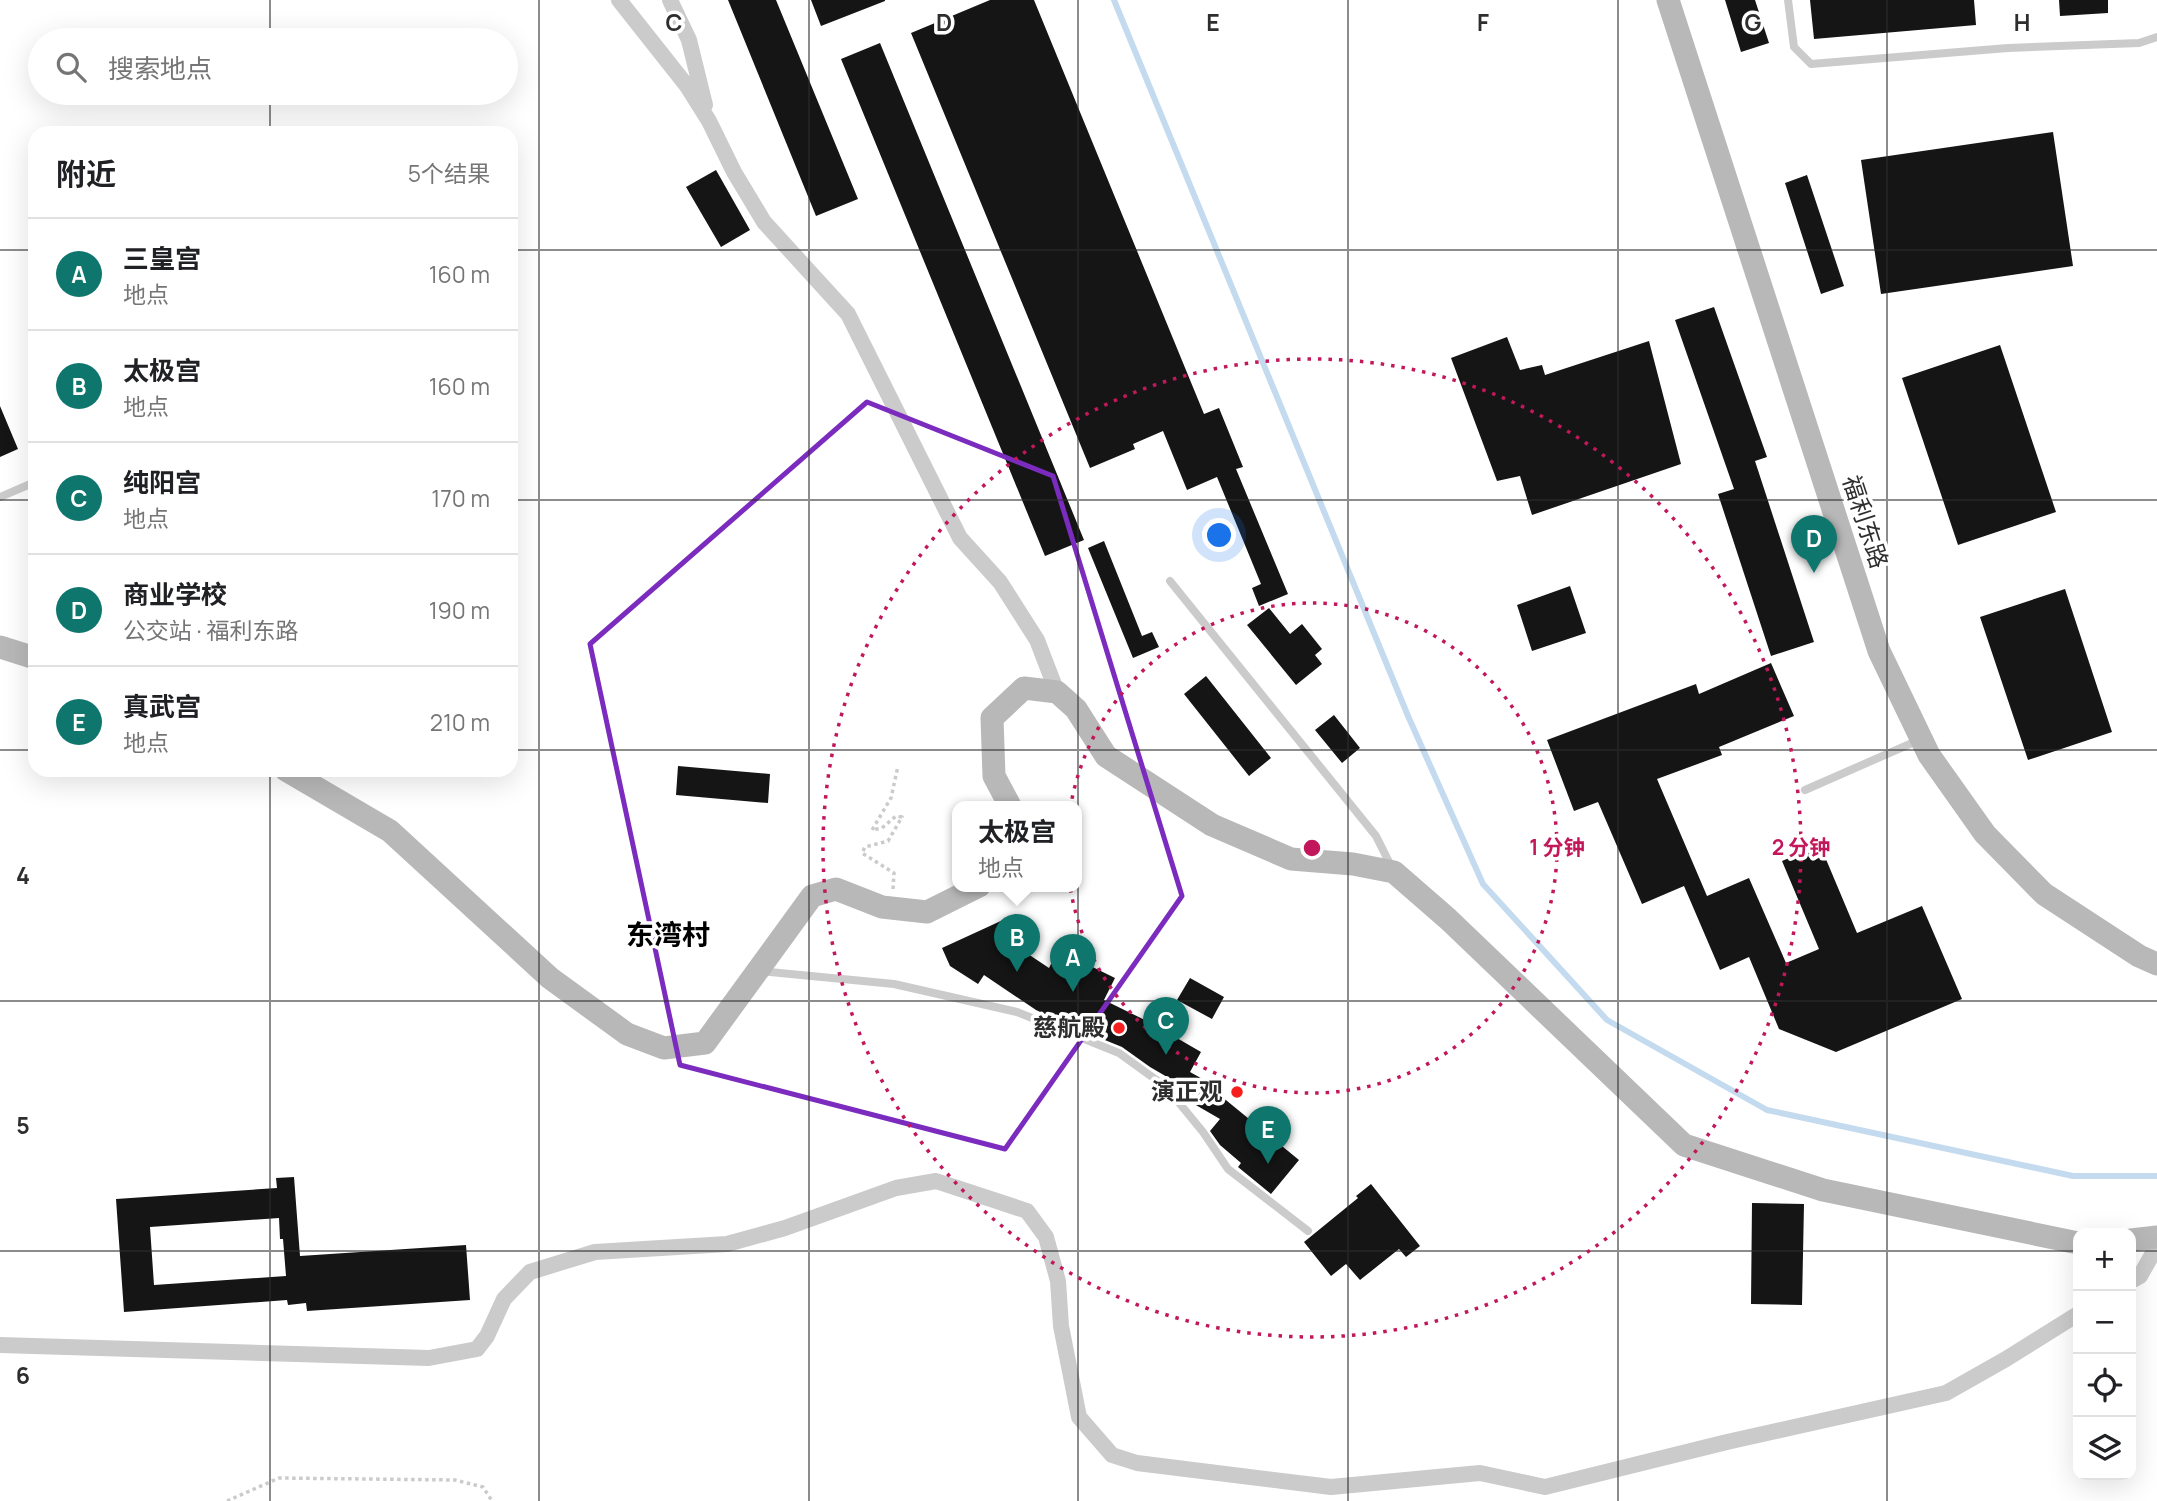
<!DOCTYPE html>
<html lang="zh">
<head>
<meta charset="utf-8">
<style>
	:root { --surface:#fff; --page:#f2f2f2; --text:#202124; --muted:#757577; --line:#e0e0e0; --accent:#0f766e }
	body { margin:0; font-family:Manrope,"Noto Sans SC",sans-serif; background:var(--page); color:var(--text) }
	.controls { position:absolute; right:21px; bottom:21px; display:grid; overflow:hidden; border-radius:14px; box-shadow:0 7px 28px #0002 }
	.controls button { width:63px; height:63px; display:grid; place-items:center; padding:0; border:0; border-bottom:2px solid var(--line); background:var(--surface); color:var(--text); font:35px sans-serif }
	.you { position:absolute; left:1220px; top:536px; width:24px; height:24px; margin:-18px; border:5px solid #fff; border-radius:50%; background:#1a73e8; box-shadow:0 0 0 10px #1a73e833 }
	.badge { display:grid; place-items:center; width:46px; height:46px; border-radius:50%; background:var(--accent); color:#fff; font-size:23px; font-weight:700 }
	.pin { position:absolute; translate:-50% -58px; filter:drop-shadow(0 2px 4px #0008) }
	.pin::after { content:''; position:absolute; top:37px; width:24px; height:21px; background:inherit; clip-path:polygon(0 0,100% 0,50% 100%) }
	.popup { position:absolute; left:952px; top:801px; width:130px; height:91px; box-sizing:border-box; display:grid; place-content:center; border-radius:14px; background:var(--surface); filter:drop-shadow(0 2px 5px #0005); font-size:23px; white-space:nowrap; color:var(--muted) }
	.popup b { font-size:26px; color:var(--text) }
	.popup::after { content:''; position:absolute; left:50%; top:100%; margin-left:-14px; border:14px solid transparent; border-top-color:var(--surface) }
	.list { margin:0; padding:0; list-style:none }
	h2 { display:flex; justify-content:space-between; align-items:center; height:91px; margin:0; padding:0 28px; font-size:30px }
	h2 small { font-size:23px; font-weight:400; color:var(--muted) }
	.list li { display:grid; grid-template-columns:46px 1fr auto; gap:21px; align-items:center; box-sizing:border-box; height:112px; padding:0 28px; border-top:2px solid var(--line) }
	.list b { display:block; font-size:26px; white-space:nowrap }
	.list p { margin:0; font-size:23px; white-space:nowrap; color:var(--muted) }
	.list em { font-size:23px; font-style:normal; color:var(--muted) }
	.icon { flex:none; width:38px; height:38px; fill:none; stroke:currentColor; stroke-width:2; stroke-linecap:round; stroke-linejoin:round }
	.map { position:relative; flex:none; width:2157px; height:1501px; overflow:hidden }
	.search { position:absolute; background:var(--surface); box-shadow:0 7px 28px #0002; left:28px; top:28px; width:490px; height:77px; display:flex; align-items:center; gap:18px; box-sizing:border-box; padding:0 24px; border-radius:38px; color:var(--muted); font-size:26px }
	.panel { position:absolute; background:var(--surface); box-shadow:0 7px 28px #0002; left:28px; top:126px; width:490px; height:651px; border-radius:21px }
	.map>svg:first-child { display:block }
	.lines { fill:none; stroke-linecap:round; stroke-linejoin:round }
	.stream { stroke:#c4dbef; stroke-width:6 }
	.building { fill:#151515; fill-rule:evenodd }
	.path { stroke:#cbcbcb; stroke-width:3.5; stroke-dasharray:3.5 3.5; stroke-linecap:butt }
	.service { stroke:#cbcbcb; stroke-width:8 }
	.minor { stroke:#cbcbcb; stroke-width:16 }
	.secondary { stroke:#b8b8b8; stroke-width:23 }
	.marked { fill:none; stroke:#7b2cbf; stroke-width:5; stroke-linejoin:round }
	.grid { fill:none; stroke:#2e2e2e; stroke-width:2; stroke-opacity:0.55 }
	.ring { fill:none; stroke:#c2185b; stroke-width:3.5; stroke-dasharray:3.5 7 }
	.poi-dot { fill:#f71e1e; stroke:#fff; stroke-width:2.5 }
	.labels { text-anchor:middle; stroke-width:7; stroke-linejoin:round; paint-order:stroke }
	.street-label { font-size:24px; fill:#2e2e2e; stroke:#fff }
	.poi-label { font-size:24px; font-weight:bold; fill:#2e2e2e; stroke:#fff; text-anchor:end }
	.quarter-label { font-size:28px; font-weight:bold; fill:#000; stroke:#fff }
	.grid-label { font-size:23px; text-anchor:middle; font-weight:bold; fill:#2e2e2e; stroke:#fff; stroke-width:7; stroke-linejoin:round; paint-order:stroke }
	.centre { fill:#c2185b; stroke:#fff; stroke-width:3.5 }
	.ring-label { font-size:21px; text-anchor:middle; font-weight:bold; fill:#c2185b; stroke:#fff; stroke-width:7; stroke-linejoin:round; paint-order:stroke }
</style>
</head>
<body>
<div class="map">
<svg width="2157" height="1501" viewBox="0 0 2157 1501">
	<rect width="100%" height="100%" fill="#fff"/>
	<g class="lines">
		<!-- stream -->
		<path class="stream" d="M1114 0 1408 716 1483 884 1607 1020 1767 1110 2073 1176H2157"/>
	</g>
	<!-- building -->
	<path class="building" d="M728 0H776L858 199 816 216Z
		M811 0H885V1L821 26Z
		M990 0H1034L1204 414 1219 408 1243 467 1236 469 1288 594 1259 606 1252 588 1261 584 1217 477 1187 490 1163 431 1133 444 1135 449 1090 468 911 33Z
		M1725 0H1755L1769 43 1741 52Z
		M1810 0H1974L1976 25 1814 39Z
		M2059 0H2108V13L2060 16Z
		M880 43 1084 540 1045 556 841 59Z
		M2053 132 2073 266 1881 294 1861 160Z
		M716 170 750 230 721 247 686 187Z
		M1807 175 1844 286 1821 294 1785 183Z
		M1714 307 1767 457 1755 461 1814 642 1771 656 1718 494 1734 489 1675 320Z
		M1507 337 1520 370 1542 365 1545 375 1649 341 1681 464 1532 515 1520 476 1497 481 1451 358Z
		M2000 345 2056 512 1958 545 1902 378Z
		M0 406 18 449 0 457Z
		M1104 541 1142 636 1152 632 1159 647 1133 658 1088 548Z
		M1570 586 1586 633 1532 651 1517 605Z
		M2065 589 2112 732 2028 760 1980 617Z
		M1269 608 1290 634 1302 624 1322 649 1315 655 1322 664 1296 685 1247 625Z
		M1771 663 1794 716 1719 747 1722 755 1657 779 1707 896 1749 878 1786 963 1819 949 1782 861 1820 845 1857 933 1922 906 1962 999 1836 1052 1779 1029 1749 957 1720 970 1684 886 1642 904 1598 802 1574 811 1547 740 1696 684 1699 694Z
		M1206 676 1271 758 1249 776 1184 694Z
		M1334 715 1360 748 1342 763 1315 730Z
		M678 766 770 774 768 803 676 795Z
		M1016 914 1025 932 1007 940 1049 968 1058 950 1115 978 1104 1000 1151 1023 1201 1052 1190 1072 1224 1091 1221 1096 1299 1160 1271 1194 1238 1167 1241 1163 1220 1145 1210 1131 1220 1119 1182 1097 1186 1088 1150 1067 1122 1047 1068 1025 1036 1010 984 975 978 984 950 966 942 948Z
		M1190 978 1224 997 1212 1019 1177 1000Z
		M294 1177 300 1256 466 1245 470 1300 307 1311 306 1303 288 1305 287 1300 124 1312 116 1199 277 1188 276 1178ZM279 1218 280 1239H283L286 1276 154 1285 150 1227Z
		M1371 1184 1420 1246 1406 1257 1399 1249 1360 1280 1346 1264 1331 1276 1304 1242 1358 1198 1356 1196Z
		M1752 1203 1804 1204 1802 1305 1751 1304Z"/>
	<g class="lines">
		<!-- path -->
		<path class="path" d="M893 889 894 873 862 853 865 847 888 841 902 817 896 816 882 828 872 830 891 798 898 766
			M227 1501 279 1478 455 1480 483 1487 492 1501"/>
		<!-- service -->
		<path class="service" d="M1788 0 1794 47 1811 64 2008 48 2139 43 2157 37
			M0 497 35 482
			M1170 581 1376 836 1391 866
			M1805 790 1919 740
			M760 971 894 984 1017 1012 1119 1053 1166 1087 1203 1132 1228 1169 1308 1231"/>
		<!-- minor -->
		<path class="minor" d="M619 0 687 86 709 121 734 172 764 222 848 314 960 538 1000 582 1037 640 1057 692
			M670 0 689 40 705 105
			M2131 1281 2140 1276 2157 1246
			M0 1345 429 1358 477 1349 487 1336 504 1299 530 1272 595 1252 727 1244 785 1228 896 1188 936 1181 1027 1211 1046 1237 1058 1281 1061 1326 1079 1417 1112 1455 1137 1463 1331 1487 1480 1473 1545 1487 1727 1442 1946 1393 2006 1359 2078 1314"/>
		<!-- secondary -->
		<path class="secondary" d="M1668 0 1879 651 1929 755 1985 834 2044 894 2139 956 2157 964
			M0 647 35 658
			M286 770 390 831 550 978 627 1034 664 1048 705 1043 812 896 836 889 882 907 927 912 979 886
			M1010 806 994 776 992 718 1024 688 1057 692 1076 709 1106 756 1212 825 1291 859 1353 864 1394 872 1448 919 1684 1145 1823 1190 2078 1243
			M2131 1240 2157 1237"/>
	</g>
	<!-- marked area -->
	<path class="marked" d="M867 402 1053 476 1182 896 1005 1149 680 1065 590 644Z"/>
	<!-- grid -->
	<path class="grid" d="M270 0V40M539 0V1501M809 0V1501M1078 0V1501M1348 0V1501M1618 0V1501M1887 0V1501M270 93V133M0 250H35M511 250H2157M0 500H35M511 500H2157M0 750H35M511 750H2157M270 770V1501M0 1001H2157M0 1251H2078M2131 1251H2157"/>
	<!-- distance rings -->
	<g class="ring">
		<circle cx="1312" cy="848" r="245"/>
		<circle cx="1312" cy="848" r="489"/>
	</g>
	<!-- markers -->
	<g class="poi-dot">
		<circle cx="1119" cy="1028" r="7"/>
		<circle cx="1237" cy="1092" r="7"/>
	</g>
	<g class="labels">
		<!-- street labels -->
		<g class="street-label">
			<text transform="translate(1865 522) rotate(72)" y="8">福利东路</text>
		</g>
		<!-- poi labels -->
		<g class="poi-label">
			<text x="1105" y="1036">慈航殿</text>
			<text x="1223" y="1100">演正观</text>
		</g>
		<!-- quarter labels -->
		<g class="quarter-label">
			<text x="668" y="945">东湾村</text>
		</g>
	</g>
	<g class="grid-label">
		<text x="674" y="31">C</text>
		<text x="944" y="31">D</text>
		<text x="1213" y="31">E</text>
		<text x="1483" y="31">F</text>
		<text x="1753" y="31">G</text>
		<text x="2022" y="31">H</text>
		<text x="23" y="884">4</text>
		<text x="23" y="1134">5</text>
		<text x="23" y="1384">6</text>
	</g>
	<circle cx="1312" cy="848" r="10" class="centre"/>
	<g class="ring-label">
		<text x="1557" y="855">1 分钟</text>
		<text x="1801" y="855">2 分钟</text>
	</g>
</svg>
<div class="controls">
<button>+</button>
<button>−</button>
<button><svg class="icon" aria-label="locate" viewBox="0 0 24 24"><circle cx="12" cy="12" r="6"/><path d="M12 2v4M12 18v4M2 12h4M18 12h4"/></svg></button>
<button><svg class="icon" aria-label="layers" viewBox="0 0 24 24"><path d="M12 4l9 5-9 5-9-5zM3 14l9 5 9-5"/></svg></button>
</div>
<div class="you"></div>
<div class="pin badge" style="left:1073px;top:992px">A</div>
<div class="pin badge" style="left:1017px;top:972px">B</div>
<div class="popup"><b>太极宫</b>地点</div>
<div class="pin badge" style="left:1166px;top:1055px">C</div>
<div class="pin badge" style="left:1814px;top:573px">D</div>
<div class="pin badge" style="left:1268px;top:1164px">E</div>
<div class="search"><svg class="icon" aria-label="search" viewBox="0 0 24 24"><circle cx="10" cy="10" r="6"/><path d="M15 15l6 6"/></svg>搜索地点</div>
<section class="panel">
<h2>附近<small>5个结果</small></h2>
<ul class="list">
<li><span class="badge">A</span><div><b>三皇宫</b><p>地点</p></div><em>160 m</em></li>
<li><span class="badge">B</span><div><b>太极宫</b><p>地点</p></div><em>160 m</em></li>
<li><span class="badge">C</span><div><b>纯阳宫</b><p>地点</p></div><em>170 m</em></li>
<li><span class="badge">D</span><div><b>商业学校</b><p>公交站 · 福利东路</p></div><em>190 m</em></li>
<li><span class="badge">E</span><div><b>真武宫</b><p>地点</p></div><em>210 m</em></li>
</ul>
</section>
</div>
</body>
</html>
